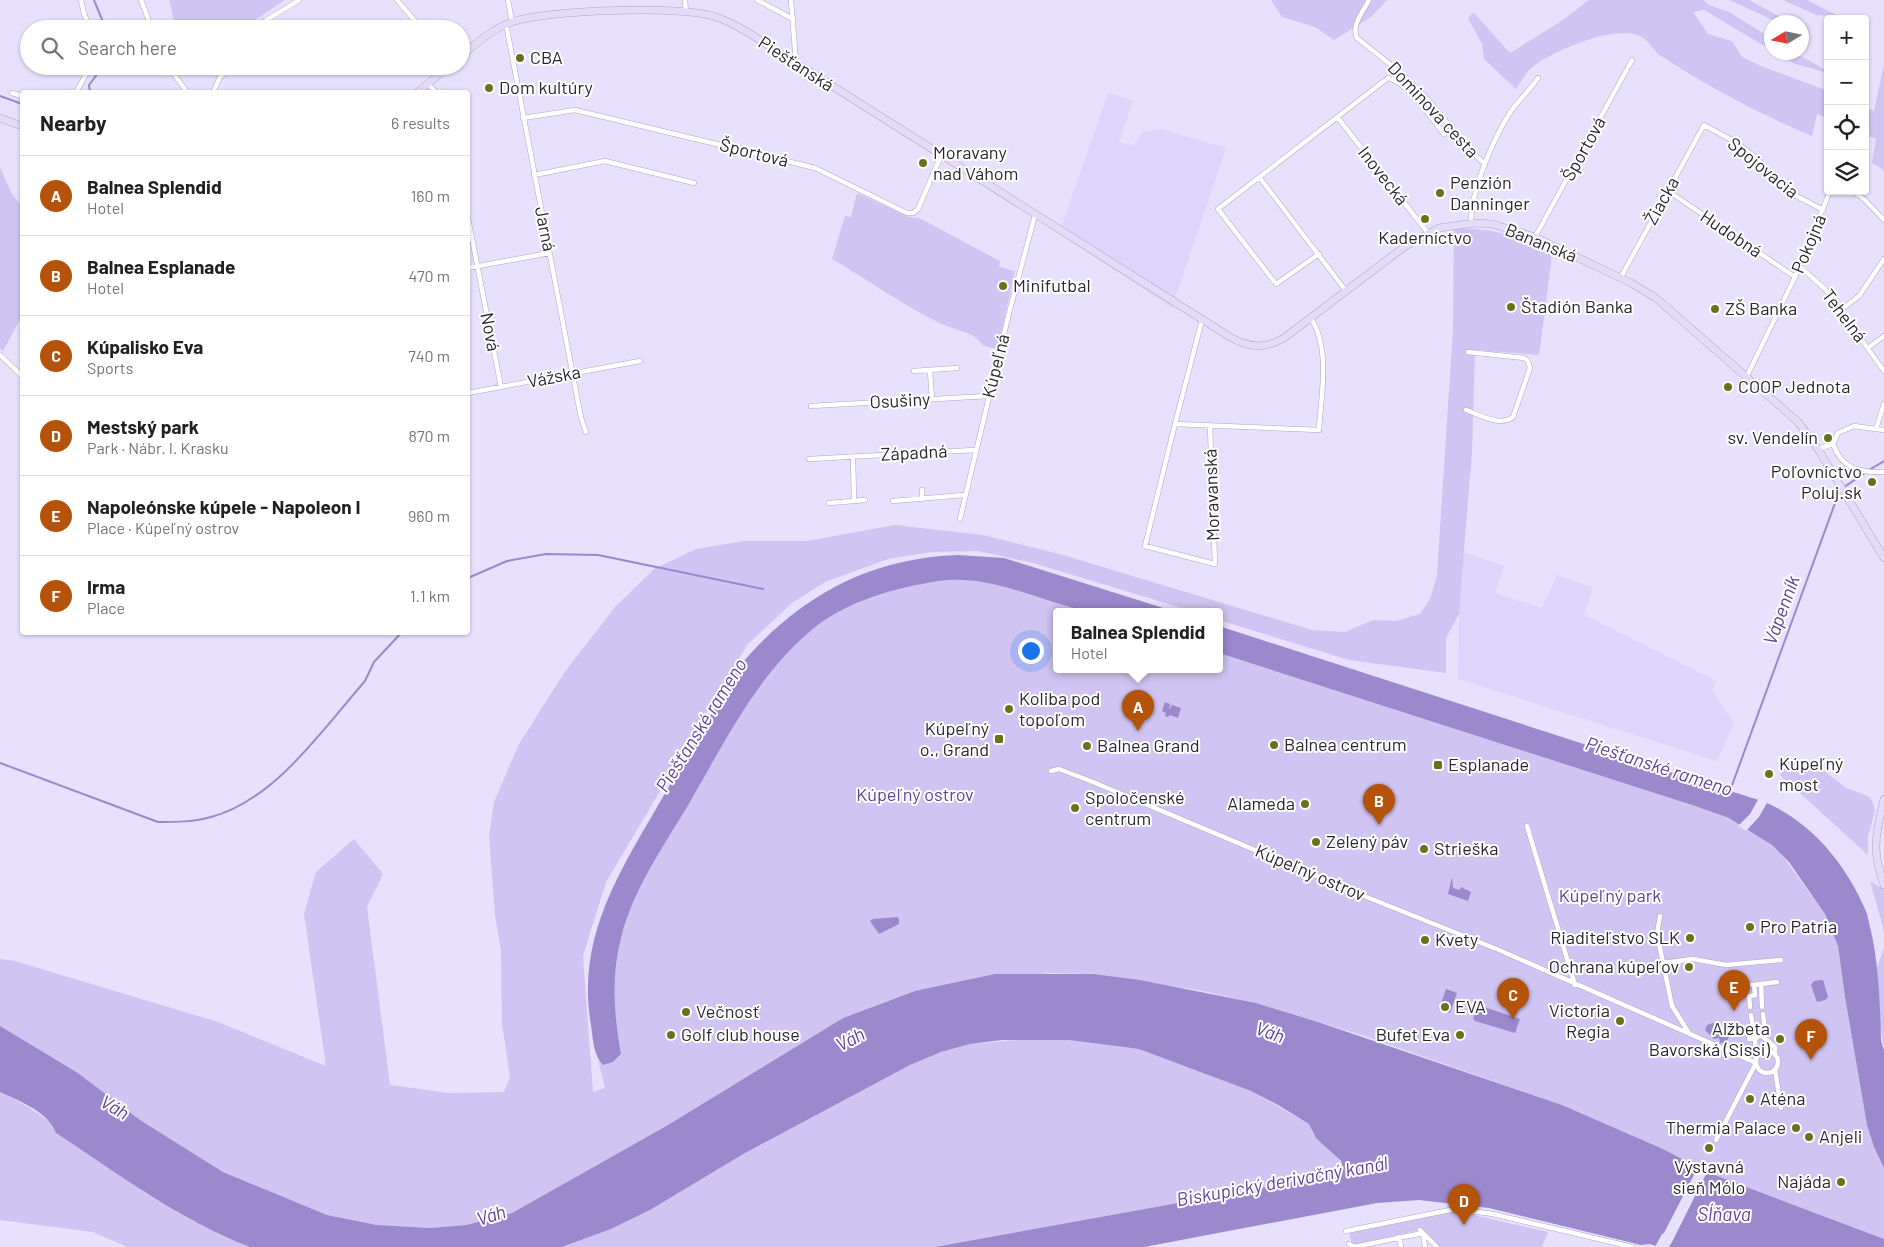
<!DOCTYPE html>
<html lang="en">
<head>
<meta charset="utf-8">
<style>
	:root { --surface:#fff; --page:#f2f2f2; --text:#202124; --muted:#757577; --line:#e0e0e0; --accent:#b45309 }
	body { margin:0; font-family:Barlow,sans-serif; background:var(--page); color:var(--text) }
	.controls { position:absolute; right:15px; top:15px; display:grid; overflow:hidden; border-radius:5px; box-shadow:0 1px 4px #0004 }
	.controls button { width:45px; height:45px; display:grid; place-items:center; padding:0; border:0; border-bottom:1px solid var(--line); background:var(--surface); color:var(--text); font:25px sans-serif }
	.compass { position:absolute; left:1764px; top:15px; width:45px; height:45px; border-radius:50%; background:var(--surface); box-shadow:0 1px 4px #0004; rotate:260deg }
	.you { position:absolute; left:1030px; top:650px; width:18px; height:18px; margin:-12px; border:4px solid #fff; border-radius:50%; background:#1a73e8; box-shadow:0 0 0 8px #1a73e833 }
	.badge { display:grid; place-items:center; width:32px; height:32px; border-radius:50%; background:var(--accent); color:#fff; font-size:16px; font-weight:700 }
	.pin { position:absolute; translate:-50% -41px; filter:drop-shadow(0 1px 2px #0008) }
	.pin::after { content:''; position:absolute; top:26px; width:18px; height:15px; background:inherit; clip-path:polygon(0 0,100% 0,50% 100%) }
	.popup { position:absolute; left:1053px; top:608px; width:170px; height:65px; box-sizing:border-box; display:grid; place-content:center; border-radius:5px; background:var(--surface); filter:drop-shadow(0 1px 4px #0005); font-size:16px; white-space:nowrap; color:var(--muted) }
	.popup b { font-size:19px; color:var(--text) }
	.popup::after { content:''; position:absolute; left:50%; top:100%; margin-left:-10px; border:10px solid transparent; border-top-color:var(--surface) }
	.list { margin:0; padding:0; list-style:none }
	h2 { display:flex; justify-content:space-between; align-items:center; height:65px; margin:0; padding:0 20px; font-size:21px }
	h2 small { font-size:16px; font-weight:400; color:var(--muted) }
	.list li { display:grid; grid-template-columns:32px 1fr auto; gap:15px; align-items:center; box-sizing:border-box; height:80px; padding:0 20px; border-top:1px solid var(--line) }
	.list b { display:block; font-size:19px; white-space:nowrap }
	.list p { margin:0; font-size:16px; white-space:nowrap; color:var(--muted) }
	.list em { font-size:16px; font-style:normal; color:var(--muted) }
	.icon { flex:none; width:28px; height:28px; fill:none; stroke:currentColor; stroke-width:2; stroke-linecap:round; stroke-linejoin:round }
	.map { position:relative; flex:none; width:1884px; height:1247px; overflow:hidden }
	.search { position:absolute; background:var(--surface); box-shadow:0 1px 4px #0004; left:20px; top:20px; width:450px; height:55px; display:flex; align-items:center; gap:12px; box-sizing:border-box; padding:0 18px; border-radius:28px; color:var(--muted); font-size:19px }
	.panel { position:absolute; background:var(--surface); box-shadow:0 1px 4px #0004; left:20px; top:90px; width:450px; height:545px; border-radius:5px }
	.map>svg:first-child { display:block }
	.built { fill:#ded5fa }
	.green { fill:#cfc4f2 }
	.water { fill:#9b88cd }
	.pier { fill:#e7e1fe }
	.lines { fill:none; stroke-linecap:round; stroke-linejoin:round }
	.stream { stroke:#9b88cd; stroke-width:2 }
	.street-casing { stroke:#ada7c2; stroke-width:5.5 }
	.secondary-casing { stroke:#ada7c2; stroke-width:8 }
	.street { stroke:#fff; stroke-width:4.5 }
	.secondary { stroke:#e4dbf8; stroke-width:7 }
	.poi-dot { fill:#68721c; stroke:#fff; stroke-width:2 }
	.labels { text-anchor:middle; stroke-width:4; stroke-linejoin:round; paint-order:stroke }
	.poi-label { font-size:18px; fill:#282630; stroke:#fff; text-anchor:start }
	.street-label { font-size:18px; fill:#282630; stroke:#fff }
	.park-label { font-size:18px; fill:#5e4296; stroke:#fff }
	.water-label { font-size:19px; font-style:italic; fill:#604499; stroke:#fff }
</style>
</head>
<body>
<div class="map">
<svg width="1884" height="1247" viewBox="0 0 1884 1247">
	<rect width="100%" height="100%" fill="#e7e1fe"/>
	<!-- built -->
	<path class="built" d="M1108 93 1133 101 1119 142 1133 146 1143 132 1160 129 1226 148 1172 308 1064 237 1062 225Z
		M1464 552 1504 566 1495 593 1542 608 1557 575 1593 588 1584 615 1716 681 1712 691 1734 723 1717 761 1458 679 1459 614Z"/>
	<!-- green -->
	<path class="green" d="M169 0H285L255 20 216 29H176Z
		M1271 0H1387L1371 17 1334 40 1315 27 1282 17Z
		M1589 0H1704L1709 5 1729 12 1771 38V50L1704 10 1693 12 1708 34 1732 41 1742 57 1761 66 1828 91V118L1817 114 1812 136C1760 114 1708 87 1661 56 1654 51 1649 41 1642 37 1616 23 1557 50 1535 65 1527 70 1521 82 1516 89L1484 59 1482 44 1468 18 1473 13 1475 14 1510 53 1560 22Z
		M1729 0H1749L1790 22H1777Z
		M1783 0H1807L1840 17 1816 15Z
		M1776 53H1795L1828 71V73L1795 64Z
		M1884 64V170L1872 163 1876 139 1865 134V107L1874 111Z
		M0 168 13 196 22 206V316L3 351 0 348Z
		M857 193 909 217 919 218 1000 261 999 267 1015 271 998 347 996 349 982 345C974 331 956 331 942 324 904 306 868 280 832 259L845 216 851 217Z
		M1454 228C1490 228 1519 235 1551 252V264L1539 355 1475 350 1472 451 1459 614 1446 638V673L1349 660 1219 620V612H1195L1033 563 978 551 932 552 888 559 825 582 792 603 747 645 606 882 583 956 593 1092 605 1088 598 1060 603 1065 613 1062 621 1054C614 1014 611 977 621 938 633 891 661 851 685 810 730 733 773 633 863 601 895 589 934 576 969 580 1010 585 1050 601 1089 612H1057V670H1219V653L1695 806 1729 818 1760 836 1779 851 1825 914 1833 932 1838 946 1845 997 1867 1125 1884 1168V1239L1707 1172 1663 1149 1562 1105 1365 1036 1256 1003 1198 990 1093 974 1049 973 915 991 877 1005 843 1018 668 1125 512 1213 465 1225 430 1228 377 1225 327 1215 223 1172 140 1120 78 1073 0 1026V959L15 961 218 1022 326 1066 304 914 316 872 354 839 383 874 367 907 390 1085 449 1093 504 1092 510 1077 502 1024 501 951 495 915 489 836 494 802 519 744 564 673 615 607 654 569 696 549 744 541H807L895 525 983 535 1063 555 1312 630 1345 632 1373 620 1396 621 1420 614 1430 599 1437 575 1453 329Z
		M1792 758 1813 762 1846 788 1868 796 1872 801 1875 810 1868 837V855L1780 775 1789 763 1787 761Z
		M1870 881 1884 889V931Z
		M1884 948V1048L1878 1018 1877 968Z
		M1031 1039 1069 1040 1140 1049 1251 1091 1309 1124C1311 1127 1312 1131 1314 1135 1321 1143 1342 1159 1343 1168L1321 1176 1278 1185 935 1247H562L611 1229 650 1210 745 1153 910 1065 941 1052 970 1044Z
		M0 1092C41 1111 74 1141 110 1168 153 1200 200 1228 250 1247H127L93 1232 0 1220Z
		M1456 1211 1548 1232 1542 1247H1437L1420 1230 1352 1245 1349 1230Z"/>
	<!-- water -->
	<path class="water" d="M958 555 1004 558 1176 612C1150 612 1114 616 1089 612 1080 611 1070 606 1060 604 1021 592 980 575 938 581 895 588 848 601 814 628 756 675 724 744 687 807 662 849 633 890 621 938 611 977 614 1014 621 1054L613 1062 603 1065C593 1055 593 1038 591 1025 576 938 619 873 660 802 686 756 713 712 739 667 796 598 868 558 958 555Z
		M1219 626 1726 790 1731 788 1733 792C1745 796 1758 799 1769 804 1813 824 1846 865 1865 909 1868 915 1869 924 1871 931 1879 967 1880 1004 1881 1041L1884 1050V1168L1874 1147 1867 1125 1845 997 1838 946 1825 914 1789 862 1772 845 1729 818 1695 806 1219 653Z
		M1165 702 1170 704 1169 710 1172 705 1181 708 1178 718 1170 715 1168 717 1165 716 1166 713 1162 711Z
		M1452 877 1453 888 1460 890 1461 887 1471 892 1468 901 1448 894Z
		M897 917 899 919V924L879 934 870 921 873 919Z
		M995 974H1093L1140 980 1256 1003 1318 1022 1562 1105 1663 1149 1707 1172 1884 1239V1247H1659L1650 1244 1641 1245 1489 1208 1419 1200 1377 1203 1144 1247H935L1278 1185 1321 1176 1343 1168 1341 1161 1316 1138 1309 1124 1278 1105 1251 1091 1139 1049 1069 1040H1002L970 1044 941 1052 910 1065 745 1153 650 1210 611 1229 562 1247H250C179 1220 119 1174 56 1133 49 1112 19 1101 0 1092V1026L78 1073 140 1120 223 1172 327 1215 377 1225 430 1228 466 1225 512 1213 668 1125 843 1018 915 991Z
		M1823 980 1828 997 1825 1000 1817 1002 1811 985 1814 981Z
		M1446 989 1457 993 1450 1013 1439 1009Z
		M1478 1005 1520 1019 1515 1033 1475 1021 1473 1019Z
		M1713 1023 1716 1024 1717 1030 1729 1035 1727 1044 1720 1043 1719 1038 1714 1039 1705 1030 1707 1025Z"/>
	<!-- pier -->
	<path class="pier" d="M1759 798 1768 801 1759 817 1746 831 1738 826 1750 814Z
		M1699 1165 1708 1170 1672 1242 1669 1247H1655L1662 1234 1664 1233Z"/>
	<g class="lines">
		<!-- stream -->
		<path class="stream" d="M94 0 106 29
			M102 67 103 66
			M90 92 89 85 101 69
			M0 96 22 104
			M1869 470 1884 461
			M1844 487 1865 473
			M468 578 507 561 546 554 598 555 763 589
			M0 763 158 822C176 822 194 822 211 817 275 800 323 729 365 681L374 662 402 632
			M1731 788 1838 495 1841 491"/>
		<defs>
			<path id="street" d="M81 0 84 14 91 29
				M141 0 152 29
				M397 0 422 29
				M508 0 512 22
				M685 0 686 12
				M757 0 793 19
				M791 0 796 63
				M1369 0C1363 12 1351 25 1357 38 1382 58 1407 76 1429 101 1448 122 1463 146 1485 164
				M506 24 581 418 586 432
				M244 29 265 21 299 0
				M168 66 187 92
				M428 84 436 92
				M76 92 91 66
				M213 92 220 77 234 67
				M12 93 22 96
				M523 118 575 110 762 155 815 168 907 213H913L918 209 941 156
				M1338 118 1428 233
				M534 175 605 161 694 183
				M1260 178 1346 291
				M1668 191 1795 277
				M1852 191 1864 199 1884 220
				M468 218 501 387
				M1471 223C1471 190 1493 139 1511 111 1519 100 1530 90 1538 78
				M1535 237 1632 60
				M1319 254 1276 284 1218 209 1388 78C1406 81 1432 119 1444 134
				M1799 266 1825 289 1884 371
				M468 268 549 253
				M1621 277 1704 125 1737 143 1755 157 1791 193 1823 210
				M1841 310 1859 296 1884 259
				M1202 320 1175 424 1319 430C1321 394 1331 350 1311 318
				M1868 348 1884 336
				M0 355 22 376
				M914 371 957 368
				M930 371 932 399
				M1747 376 1795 277 1830 191
				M468 393 640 361
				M811 406 988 396
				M1466 410C1480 415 1500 427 1513 417L1530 368 1528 361 1524 358 1468 352
				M1175 424 1145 546 1215 564 1210 426
				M1876 429 1884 404
				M1833 444C1842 469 1860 473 1884 472
				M1833 444 1838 433 1854 426 1884 430
				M1818 449 1833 444
				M853 457 854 501 865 500
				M809 459 975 450
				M922 490V499
				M893 501 964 495
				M829 503 854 501
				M960 519 1009 313 1035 215
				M1051 771 1059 769 1093 782 1369 898 1499 950 1756 1063
				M1527 826 1575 985
				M1660 916 1657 934 1672 1006 1689 1033
				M1663 963 1693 959 1726 965 1781 960
				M1731 984 1754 985 1777 982
				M1761 984 1762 1007
				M1750 1007 1749 996 1755 995 1754 985
				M1763 1014 1765 1030
				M1753 1028 1775 1047V1055
				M1749 1039H1755L1768 1030
				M1756 1062a11 11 0 1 1 22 0a11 11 0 1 1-22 0Z
				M1775 1070 1781 1108
				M1716 1140 1756 1063 1755 1039 1751 1015
				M1420 1230 1437 1247
				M1346 1231 1455 1209 1493 1214 1632 1247
				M1399 1237 1401 1247
				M1349 1244 1354 1247 1423 1233 1425 1247"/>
			<path id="secondary" d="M461 56C477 43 492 29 512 22 545 10 684 5 716 17 745 27 770 48 796 63L1230 337C1249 348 1265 349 1284 338L1404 247 1439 228 1474 223 1492 224 1535 237 1631 283 1656 298 1798 422 1818 449 1884 558
				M418 92 449 66
				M0 118 22 126
				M1884 799C1876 835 1871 849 1884 885"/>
		</defs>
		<!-- street casing -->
		<use href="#street" class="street-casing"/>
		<!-- secondary casing -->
		<use href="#secondary" class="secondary-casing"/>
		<!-- street -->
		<use href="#street" class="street"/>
		<!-- secondary -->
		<use href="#secondary" class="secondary"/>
	</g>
	<!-- markers -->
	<g class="poi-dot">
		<circle cx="520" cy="58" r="5"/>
		<circle cx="489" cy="88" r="5"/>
		<circle cx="923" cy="163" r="5"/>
		<circle cx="1440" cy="193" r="5"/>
		<circle cx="1425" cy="219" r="5"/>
		<circle cx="1003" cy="286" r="5"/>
		<circle cx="1511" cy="307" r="5"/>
		<circle cx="1715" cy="309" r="5"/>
		<circle cx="1728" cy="387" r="5"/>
		<circle cx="1828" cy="438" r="5"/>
		<circle cx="1872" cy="482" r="5"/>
		<circle cx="1009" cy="709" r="5"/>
		<rect x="994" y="734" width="10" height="10" rx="2.5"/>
		<circle cx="1274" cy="745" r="5"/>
		<circle cx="1087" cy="746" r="5"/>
		<rect x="1433" y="760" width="10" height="10" rx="2.5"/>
		<circle cx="1769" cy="774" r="5"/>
		<circle cx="1305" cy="804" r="5"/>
		<circle cx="1075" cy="808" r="5"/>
		<circle cx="1316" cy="842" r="5"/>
		<circle cx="1424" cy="849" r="5"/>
		<circle cx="1750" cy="927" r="5"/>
		<circle cx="1690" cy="938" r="5"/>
		<circle cx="1425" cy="940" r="5"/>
		<circle cx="1689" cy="967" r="5"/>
		<circle cx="1445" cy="1007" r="5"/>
		<circle cx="686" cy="1012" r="5"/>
		<circle cx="1620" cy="1021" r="5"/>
		<circle cx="671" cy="1035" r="5"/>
		<circle cx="1460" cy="1035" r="5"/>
		<circle cx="1780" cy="1039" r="5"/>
		<circle cx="1750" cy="1099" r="5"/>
		<circle cx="1796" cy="1128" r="5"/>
		<circle cx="1809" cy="1137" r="5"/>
		<circle cx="1709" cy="1148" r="5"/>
		<circle cx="1841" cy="1182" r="5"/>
	</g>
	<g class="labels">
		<!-- poi labels -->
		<g class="poi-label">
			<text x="530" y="64">CBA</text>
			<text x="499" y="94">Dom kultúry</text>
			<text x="933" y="159">Moravany<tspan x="933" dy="21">nad Váhom</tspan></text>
			<text x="1450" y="189">Penzión<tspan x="1450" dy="21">Danninger</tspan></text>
			<text x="1425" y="244" text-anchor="middle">Kaderníctvo</text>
			<text x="1013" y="292">Minifutbal</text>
			<text x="1521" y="313">Štadión Banka</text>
			<text x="1725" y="315">ZŠ Banka</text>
			<text x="1738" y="393">COOP Jednota</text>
			<text x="1818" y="444" text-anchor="end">sv. Vendelín</text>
			<text x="1862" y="478" text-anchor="end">Poľovníctvo<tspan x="1862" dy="21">Poluj.sk</tspan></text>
			<text x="1019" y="705">Koliba pod<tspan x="1019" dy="21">topoľom</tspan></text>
			<text x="989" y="735" text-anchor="end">Kúpeľný<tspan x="989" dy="21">o., Grand</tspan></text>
			<text x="1284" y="751">Balnea centrum</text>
			<text x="1097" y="752">Balnea Grand</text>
			<text x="1779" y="770">Kúpeľný<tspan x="1779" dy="21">most</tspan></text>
			<text x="1448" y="771">Esplanade</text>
			<text x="1085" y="804">Spoločenské<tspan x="1085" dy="21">centrum</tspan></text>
			<text x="1295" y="810" text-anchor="end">Alameda</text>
			<text x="1326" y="848">Zelený páv</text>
			<text x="1434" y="855">Strieška</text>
			<text x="1760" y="933">Pro Patria</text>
			<text x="1680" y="944" text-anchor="end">Riaditeľstvo SLK</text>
			<text x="1435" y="946">Kvety</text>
			<text x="1679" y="973" text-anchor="end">Ochrana kúpeľov</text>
			<text x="1455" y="1013">EVA</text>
			<text x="1610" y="1017" text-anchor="end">Victoria<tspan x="1610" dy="21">Regia</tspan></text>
			<text x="696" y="1018">Večnosť</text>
			<text x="1770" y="1035" text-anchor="end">Alžbeta<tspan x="1770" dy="21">Bavorská (Sissi)</tspan></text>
			<text x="681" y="1041">Golf club house</text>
			<text x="1450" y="1041" text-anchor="end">Bufet Eva</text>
			<text x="1760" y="1105">Aténa</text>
			<text x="1786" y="1134" text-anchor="end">Thermia Palace</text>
			<text x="1819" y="1143">Anjeli</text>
			<text x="1709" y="1173" text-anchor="middle">Výstavná<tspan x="1709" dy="21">sieň Mólo</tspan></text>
			<text x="1831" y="1188" text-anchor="end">Najáda</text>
		</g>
		<!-- street labels -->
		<g class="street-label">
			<text transform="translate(796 64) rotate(33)" y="6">Piešťanská</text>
			<text transform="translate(1433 110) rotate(47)" y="6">Dominova cesta</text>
			<text transform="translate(1584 149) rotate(-61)" y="6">Športová</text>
			<text transform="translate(754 153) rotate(14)" y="6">Športová</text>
			<text transform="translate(1763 168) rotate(39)" y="6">Spojovacia</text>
			<text transform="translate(1383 176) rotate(52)" y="6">Inovecká</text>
			<text transform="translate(1662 201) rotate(-61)" y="6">Žiacka</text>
			<text transform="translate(545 229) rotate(79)" y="6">Jarná</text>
			<text transform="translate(1731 234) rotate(34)" y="6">Hudobná</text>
			<text transform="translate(1541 243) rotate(22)" y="6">Bananská</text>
			<text transform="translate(1809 244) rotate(-67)" y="6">Pokojná</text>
			<text transform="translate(1844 316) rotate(53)" y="6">Tehelná</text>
			<text transform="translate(490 332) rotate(79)" y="6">Nová</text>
			<text transform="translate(996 366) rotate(-76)" y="6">Kúpeľná</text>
			<text transform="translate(554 377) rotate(-11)" y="6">Vážska</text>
			<text transform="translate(900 401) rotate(-3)" y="6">Osušiny</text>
			<text transform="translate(914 453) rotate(-3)" y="6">Západná</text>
			<text transform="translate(1212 495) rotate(-92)" y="6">Moravanská</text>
			<text transform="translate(1310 873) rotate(23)" y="6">Kúpeľný ostrov</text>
		</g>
		<!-- park labels -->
		<g class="park-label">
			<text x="915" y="801">Kúpeľný ostrov</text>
			<text x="1610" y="902">Kúpeľný park</text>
		</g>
		<!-- water labels -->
		<g class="water-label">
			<text transform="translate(1781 610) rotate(-70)" y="7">Vápenník</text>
			<text transform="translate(701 725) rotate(-58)" y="7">Piešťanské rameno</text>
			<text transform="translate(1659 766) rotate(18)" y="7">Piešťanské rameno</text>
			<text transform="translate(1270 1032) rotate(19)" y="7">Váh</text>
			<text transform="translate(850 1039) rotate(-28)" y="7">Váh</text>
			<text transform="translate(115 1107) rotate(30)" y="7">Váh</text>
			<text transform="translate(1282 1181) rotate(-10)" y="7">Biskupický derivačný kanál</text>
			<text x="1724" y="1221">Sĺňava</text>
			<text transform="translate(491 1215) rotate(-17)" y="7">Váh</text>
		</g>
	</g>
</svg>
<div class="controls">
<button>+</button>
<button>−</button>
<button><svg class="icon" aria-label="locate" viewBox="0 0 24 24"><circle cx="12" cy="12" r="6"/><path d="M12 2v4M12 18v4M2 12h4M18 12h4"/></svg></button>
<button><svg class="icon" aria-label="layers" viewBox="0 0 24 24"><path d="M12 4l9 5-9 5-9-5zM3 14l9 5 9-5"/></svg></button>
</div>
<svg class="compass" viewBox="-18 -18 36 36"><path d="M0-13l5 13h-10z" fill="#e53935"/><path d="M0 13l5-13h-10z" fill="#757577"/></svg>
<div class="you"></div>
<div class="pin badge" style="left:1138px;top:731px">A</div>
<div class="popup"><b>Balnea Splendid</b>Hotel</div>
<div class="pin badge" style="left:1379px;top:825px">B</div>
<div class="pin badge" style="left:1513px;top:1019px">C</div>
<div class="pin badge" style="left:1464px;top:1225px">D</div>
<div class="pin badge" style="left:1734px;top:1011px">E</div>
<div class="pin badge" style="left:1811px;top:1060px">F</div>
<div class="search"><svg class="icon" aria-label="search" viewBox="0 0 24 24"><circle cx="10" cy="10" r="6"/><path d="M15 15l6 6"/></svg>Search here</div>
<section class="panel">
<h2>Nearby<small>6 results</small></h2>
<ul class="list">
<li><span class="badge">A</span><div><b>Balnea Splendid</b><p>Hotel</p></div><em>160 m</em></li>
<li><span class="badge">B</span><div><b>Balnea Esplanade</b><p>Hotel</p></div><em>470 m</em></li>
<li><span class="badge">C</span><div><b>Kúpalisko Eva</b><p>Sports</p></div><em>740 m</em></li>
<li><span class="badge">D</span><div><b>Mestský park</b><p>Park · Nábr. I. Krasku</p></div><em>870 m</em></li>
<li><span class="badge">E</span><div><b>Napoleónske kúpele - Napoleon I</b><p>Place · Kúpeľný ostrov</p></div><em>960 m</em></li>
<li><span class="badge">F</span><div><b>Irma</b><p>Place</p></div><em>1.1 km</em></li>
</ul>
</section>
</div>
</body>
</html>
